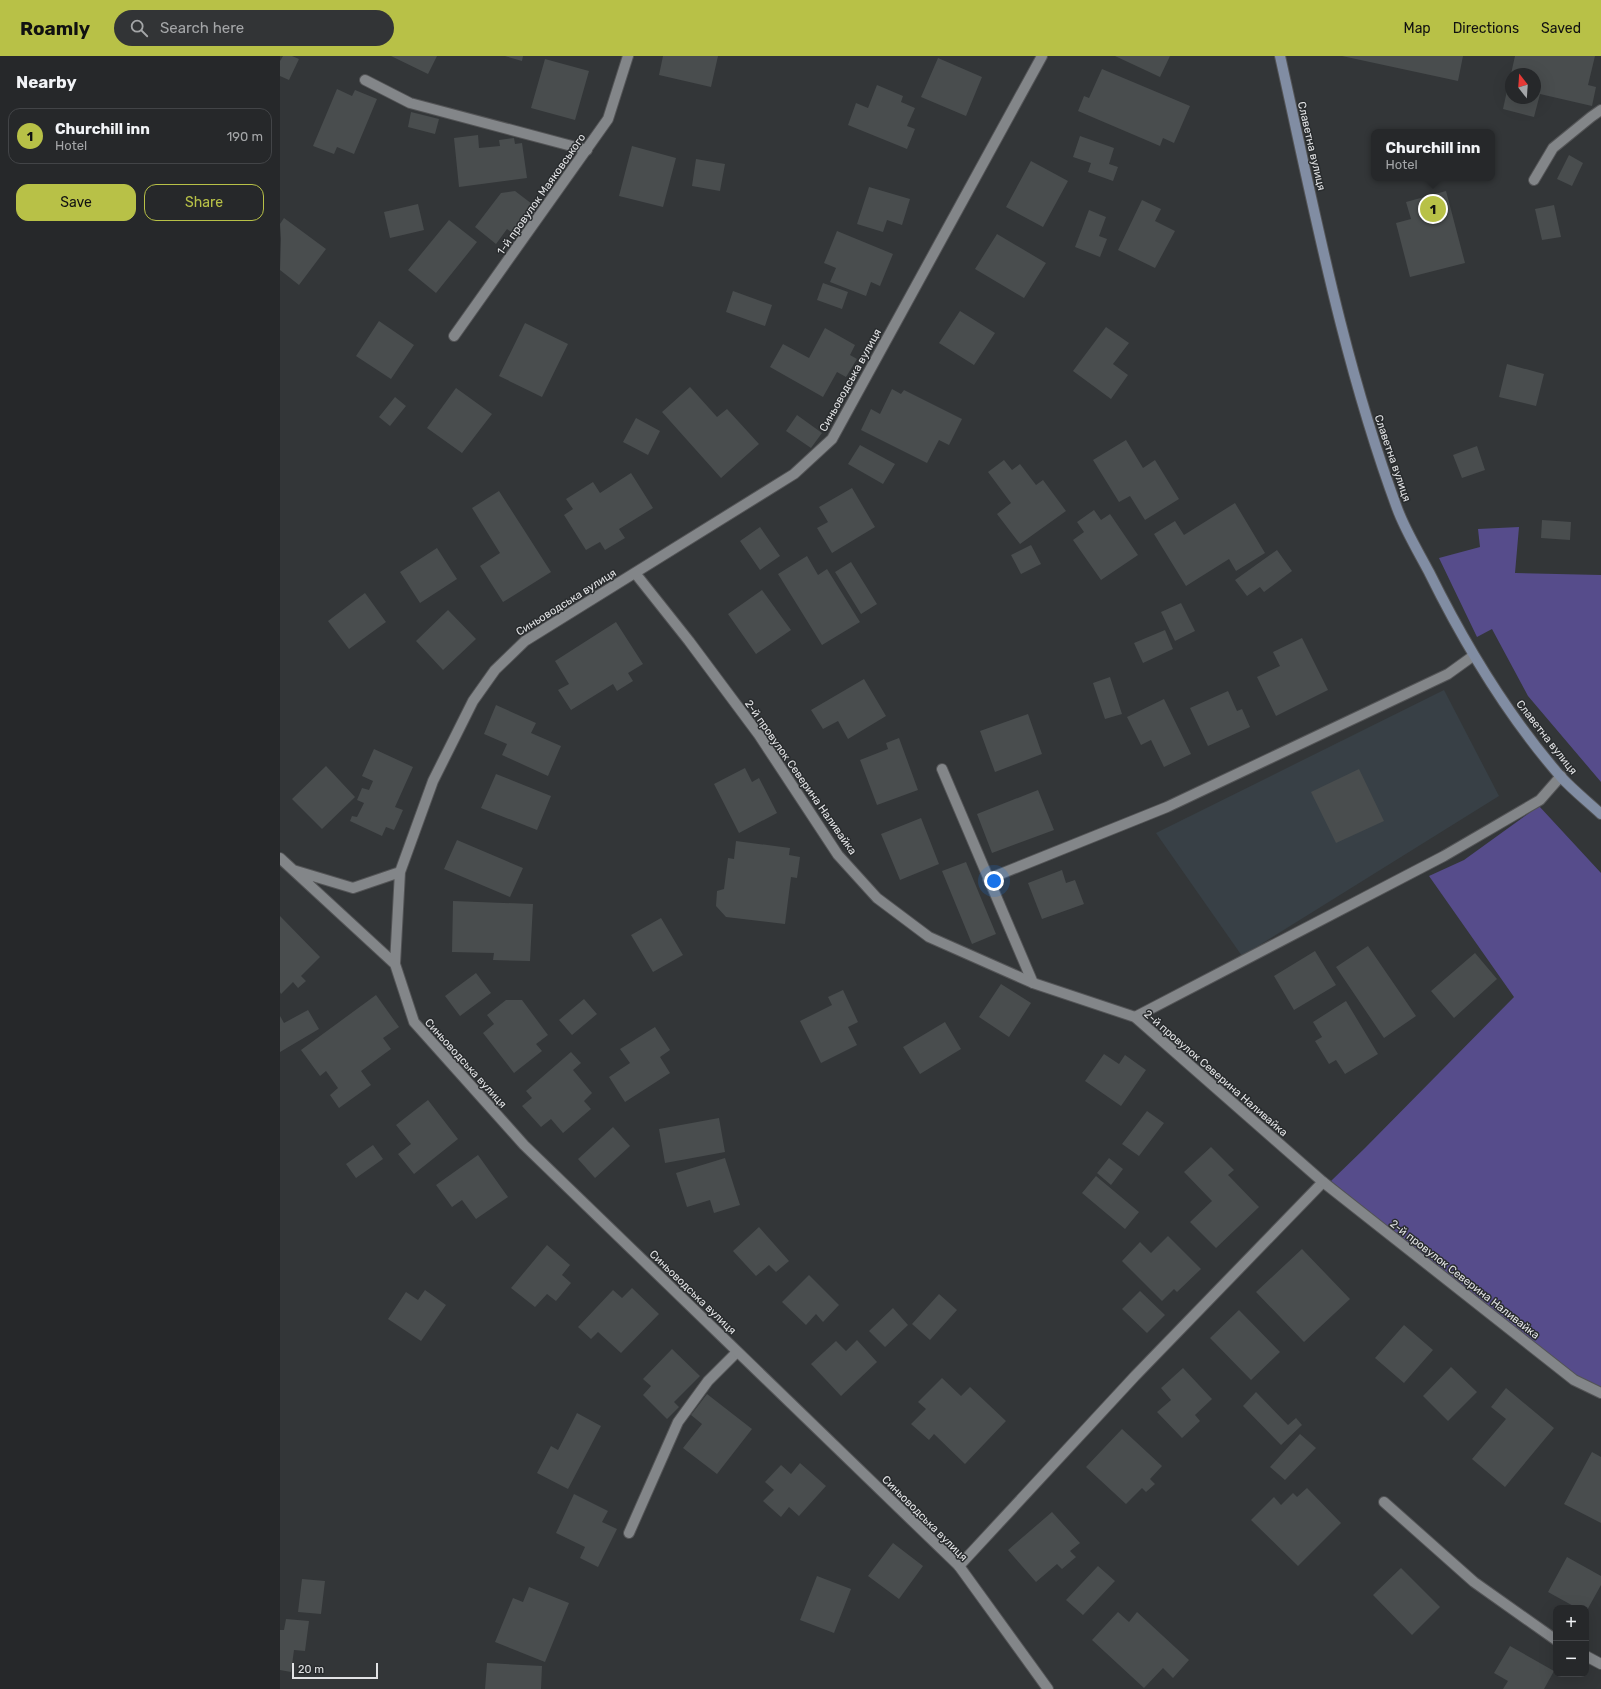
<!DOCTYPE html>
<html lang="en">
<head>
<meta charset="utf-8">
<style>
	:root { --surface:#26282a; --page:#323436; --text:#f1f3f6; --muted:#a4a6a8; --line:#424447; --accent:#b8c147 }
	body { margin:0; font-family:Rubik,sans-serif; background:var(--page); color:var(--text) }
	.controls { position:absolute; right:12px; bottom:12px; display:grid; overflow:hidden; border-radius:8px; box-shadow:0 4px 16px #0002 }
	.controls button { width:36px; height:36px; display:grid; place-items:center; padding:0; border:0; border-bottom:1px solid var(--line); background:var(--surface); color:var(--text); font:20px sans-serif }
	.compass { position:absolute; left:1225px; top:12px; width:36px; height:36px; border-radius:50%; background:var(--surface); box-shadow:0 4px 16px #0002; rotate:343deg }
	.scale { position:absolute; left:12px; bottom:10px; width:86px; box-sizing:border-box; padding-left:4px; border:2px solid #e2e3e5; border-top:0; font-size:11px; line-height:14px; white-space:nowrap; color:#e2e3e5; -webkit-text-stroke:3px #292c2e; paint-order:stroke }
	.you { position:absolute; left:714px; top:825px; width:14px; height:14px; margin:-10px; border:3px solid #fff; border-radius:50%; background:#1a73e8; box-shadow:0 0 0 6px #1a73e833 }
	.badge { display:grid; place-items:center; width:26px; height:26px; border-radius:50%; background:var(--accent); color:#111; font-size:13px; font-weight:700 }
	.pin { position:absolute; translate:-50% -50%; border:2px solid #fff; box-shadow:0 1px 4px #0006 }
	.popup { position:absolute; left:1091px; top:73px; width:124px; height:52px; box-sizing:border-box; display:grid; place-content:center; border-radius:8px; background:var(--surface); filter:drop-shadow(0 1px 3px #0005); font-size:13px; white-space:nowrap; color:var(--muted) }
	.popup b { font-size:15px; color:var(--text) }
	.popup::after { content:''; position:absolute; left:50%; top:100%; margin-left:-8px; border:8px solid transparent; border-top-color:var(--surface) }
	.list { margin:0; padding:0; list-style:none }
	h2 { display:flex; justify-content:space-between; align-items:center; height:52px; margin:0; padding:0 16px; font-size:17px }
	h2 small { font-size:13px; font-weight:400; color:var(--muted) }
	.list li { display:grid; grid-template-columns:26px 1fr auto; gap:12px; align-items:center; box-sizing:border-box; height:56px; margin:0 8px 8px; padding:0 8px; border:1px solid var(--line); border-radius:12px }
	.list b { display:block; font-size:15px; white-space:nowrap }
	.list p { margin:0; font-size:13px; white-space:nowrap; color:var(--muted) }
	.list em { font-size:13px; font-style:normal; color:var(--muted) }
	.actions { display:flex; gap:8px; padding:12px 16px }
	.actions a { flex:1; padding:9px 0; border:1px solid var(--accent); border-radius:12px; text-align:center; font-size:14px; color:var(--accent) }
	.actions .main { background:var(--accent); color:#111 }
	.icon { flex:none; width:22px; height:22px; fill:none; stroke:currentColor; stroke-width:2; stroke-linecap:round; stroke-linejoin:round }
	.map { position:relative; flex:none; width:1321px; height:1633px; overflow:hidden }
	header { display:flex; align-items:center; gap:24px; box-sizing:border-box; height:56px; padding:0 20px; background:var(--accent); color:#111 }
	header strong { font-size:19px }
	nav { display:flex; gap:22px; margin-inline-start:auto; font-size:14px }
	.search { width:280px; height:36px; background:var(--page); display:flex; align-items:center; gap:10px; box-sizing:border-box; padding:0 14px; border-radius:22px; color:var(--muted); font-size:15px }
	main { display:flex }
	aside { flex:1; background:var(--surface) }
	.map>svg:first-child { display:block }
	.built { fill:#384046 }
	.green { fill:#564c8b }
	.building { fill:#494d4e }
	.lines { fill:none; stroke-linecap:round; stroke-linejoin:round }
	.service-casing { stroke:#535456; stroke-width:12 }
	.minor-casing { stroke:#535456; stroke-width:12 }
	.secondary-casing { stroke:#535456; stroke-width:12 }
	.service { stroke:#838689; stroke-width:10 }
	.minor { stroke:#838689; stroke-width:10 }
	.secondary { stroke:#818da3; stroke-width:10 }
	.labels { text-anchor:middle; stroke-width:3; stroke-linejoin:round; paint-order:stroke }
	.street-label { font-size:11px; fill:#e2e3e5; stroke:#292c2e }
</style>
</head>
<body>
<header>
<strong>Roamly</strong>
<div class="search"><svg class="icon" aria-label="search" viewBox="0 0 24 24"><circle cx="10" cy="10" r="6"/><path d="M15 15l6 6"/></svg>Search here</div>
<nav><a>Map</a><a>Directions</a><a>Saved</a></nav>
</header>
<main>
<aside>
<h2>Nearby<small></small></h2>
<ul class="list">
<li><span class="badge">1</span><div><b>Churchill inn</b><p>Hotel</p></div><em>190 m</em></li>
</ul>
<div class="actions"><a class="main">Save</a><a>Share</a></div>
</aside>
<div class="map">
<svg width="1321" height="1633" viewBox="0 0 1321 1633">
	<rect width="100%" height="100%" fill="#333638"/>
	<!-- built -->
	<path class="built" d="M1164 634 1219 740 962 900 876 777Z"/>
	<!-- green -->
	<path class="green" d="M1239 471 1235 517 1321 519V726L1248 640 1212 573 1197 581 1159 502 1200 491 1198 473Z
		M1259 750 1321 817V1333L1296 1321 1051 1125 1085 1092 1234 941 1149 820 1184 804Z"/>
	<!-- building -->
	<path class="building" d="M3 0H12L19 3 9 24 0 20V5Z
		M111 0H157L148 18Z
		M225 0H243L242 5Z
		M383 0H438L431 31 379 19Z
		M835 0H890L880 21Z
		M1062 0H1183L1178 25Z
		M1235 0H1315L1308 29 1316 31 1312 50 1260 38 1254 61 1223 53 1230 21 1231 42H1255V18H1231Z
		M658 2 702 21 686 60 641 41Z
		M265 3 309 15 295 64 251 52Z
		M822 13 910 50 894 87 883 82 880 90 798 55 804 40 809 42Z
		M597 29 623 40 621 46 635 52 627 70 635 73 627 93 568 69 576 47 588 52Z
		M57 33 72 40 75 34 97 43 74 98 57 91 54 98 33 90Z
		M131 56 159 63 155 78 128 71Z
		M198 79 199 92 220 90 219 84 234 82 235 88 242 87 247 122 179 131 174 82Z
		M800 80 834 92 829 108 838 111 833 125 808 116 811 107 793 101Z
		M352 90 396 102 383 151 339 140Z
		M1289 99 1303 107 1292 130 1277 123Z
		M416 103 445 108 440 135 412 130Z
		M751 105 788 125 763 171 726 151Z
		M589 131 630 143 622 169 607 164 603 176 577 168Z
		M235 135 256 151 235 179 227 173 216 188 195 171 221 137Z
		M1166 135 1185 207 1130 221 1116 167 1131 163 1126 146Z
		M862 144 881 153 875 165 895 175 875 212 838 194Z
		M138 148 144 174 110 182 104 156Z
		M1274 149 1281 181 1262 184 1255 153Z
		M809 154 826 161 819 180 827 183 820 201 795 191Z
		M4 162 46 193 19 229 0 214 1 183 0 168Z
		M169 164 197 186 156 237 128 214Z
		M557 175 613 198 600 230 591 226 586 240 550 226 556 212 544 207Z
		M717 178 766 207 744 242 695 213Z
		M543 227 568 236 562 253 537 244Z
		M453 235 492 249 485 270 446 256Z
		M680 255 715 277 694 309 659 287Z
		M99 265 134 289 111 323 76 300Z
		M245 267 288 288 262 341 219 320Z
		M826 271 849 287 833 308 848 319 831 343 793 315Z
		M545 272 575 289 570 299 577 303 566 321 557 316 543 341 490 311 503 288 529 302Z
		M1227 308 1264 318 1256 350 1219 341Z
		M410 331 437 361 447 353 479 388 441 422 382 356Z
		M176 332 212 358 182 397 147 372Z
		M612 333 621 338 624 334 682 363 669 389 659 384 647 407 581 374 591 353 600 358Z
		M115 341 126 350 110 370 99 361Z
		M517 359 542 377 531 392 506 375Z
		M356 362 380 375 368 399 343 386Z
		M846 384 863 412 875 404 899 443 865 464 850 440 839 446 813 404Z
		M580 389 615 408 603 428 568 408Z
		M1197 390 1205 414 1182 422 1173 399Z
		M724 404 732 414 740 408 756 429 763 424 786 455 740 488 717 458 731 447 708 416Z
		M351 417 373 452 339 473 345 482 325 494 320 486 306 494 284 459 293 453 286 443 313 426 320 437Z
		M572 432 595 471 552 497 537 472 548 466 539 451Z
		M219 435 271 516 223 546 200 510 220 497 192 452Z
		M955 447 985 497 956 515 949 503 906 530 874 478 895 465 904 479Z
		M814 454 821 464 830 458 858 499 821 524 793 484 804 476 797 466Z
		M1262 464 1291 466 1290 484 1261 482Z
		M480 471 500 500 480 514 460 485Z
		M751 489 761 508 741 518 731 499Z
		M157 492 177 523 140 547 120 516Z
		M997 494 1012 515 984 536 980 531 967 540 955 524Z
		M527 500 538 519 547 513 580 566 542 589 498 518Z
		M571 506 597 548 581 558 555 516Z
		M482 534 511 574 476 598 448 558Z
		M85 537 106 566 69 593 48 565Z
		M901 547 915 575 895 585 881 556Z
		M168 554 196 583 163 614 136 585Z
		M336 566 363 608 348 617 353 625 337 635 333 628 291 654 278 634 289 628 275 605Z
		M885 574 893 593 863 607 854 587Z
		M1022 582 1048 634 996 660 977 621 1000 610 993 596Z
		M830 621 842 658 825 663 813 627Z
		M584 623 606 660 568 683 558 665 543 673 531 654Z
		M948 635 957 655 962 653 970 671 928 690 910 652Z
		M884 643 911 698 884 711 871 684 861 689 847 661Z
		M216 649 256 667 251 677 281 690 268 720 222 699 227 688 204 678Z
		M748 658 762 698 715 716 700 675Z
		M619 682 638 734 597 749 580 704 608 693 606 687Z
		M94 693 133 711 115 751 123 754 114 774 106 771 102 780 70 765 72 760 77 761 84 747 77 744 82 732 89 734 93 725 82 720Z
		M46 710 75 741 42 773 12 743Z
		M465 712 472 726 479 722 497 757 459 777 434 728Z
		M1079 713 1104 765 1056 787 1031 736Z
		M216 718 271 740 257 774 201 752Z
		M758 734 774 774 712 797 697 758Z
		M641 762 659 808 620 824 601 778Z
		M177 784 243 812 230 841 164 813Z
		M456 785 510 792 509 799 520 801 517 822 511 821 505 868 446 861 436 850 437 835 444 833 448 802 454 803Z
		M686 806 716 878 692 888 662 815Z
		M782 814 786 827 795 824 804 848 762 863 748 827Z
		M173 845 253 848 250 905 213 904 214 897 172 896Z
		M0 860 40 901 21 920 26 925 18 932 13 926 1 938 0 936Z
		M381 862 403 899 373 916 351 879Z
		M1088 890 1136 960 1104 982 1056 911Z
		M1035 895 1056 929 1014 954 994 920Z
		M1195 897 1217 923 1174 962 1151 935Z
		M196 917 211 937 180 960 165 940Z
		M721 928 751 947 729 981 699 961Z
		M563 934 578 966 568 971 577 989 541 1007 520 965 552 949 548 941Z
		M96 939 119 971 103 982 111 993 81 1015 91 1029 59 1052 50 1039 58 1032 46 1015 40 1020 21 994Z
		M304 943 317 958 292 979 279 964Z
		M226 944H242L268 979 256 988 262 995 234 1017 203 977 214 968 207 959Z
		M1066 945 1098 998 1065 1018 1056 1004 1049 1008 1035 985 1042 981 1033 966Z
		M28 954 39 973 0 996V960L4 967Z
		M665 966 681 993 640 1018 623 991Z
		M375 971 390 994 380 1001 390 1017 345 1046 329 1021 350 1007 340 993Z
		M291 996 301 1007 293 1014 312 1037 304 1045 311 1053 283 1077 271 1063 261 1071 242 1050 252 1042 246 1035Z
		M824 998 839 1008 845 999 866 1014 841 1050 805 1025Z
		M148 1044 178 1083 134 1118 118 1098 131 1088 116 1069Z
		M867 1055 884 1067 859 1100 842 1088Z
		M439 1062 445 1096 385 1107 379 1073Z
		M333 1071 350 1090 315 1122 298 1103Z
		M93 1089 103 1103 76 1122 66 1108Z
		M931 1091 954 1114 948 1119 979 1151 936 1192 910 1166 932 1145 904 1116Z
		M198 1099 228 1141 196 1163 182 1144 172 1151 156 1129Z
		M445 1102 460 1149 434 1157 430 1144 407 1151 396 1117Z
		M829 1102 843 1113 831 1129 817 1117Z
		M816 1120 859 1156 845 1173 802 1137Z
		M479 1171 509 1205 496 1216 489 1209 476 1220 453 1195Z
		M888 1180 921 1213 897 1236 894 1233 882 1245 842 1205 860 1186 871 1197Z
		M267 1189 290 1209 282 1219 291 1227 276 1245 267 1238 255 1251 231 1232Z
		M1022 1193 1070 1243 1024 1286 976 1236Z
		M529 1219 559 1249 543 1266 536 1258 526 1269 502 1246Z
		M352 1232 379 1258 341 1297 318 1276 311 1283 298 1271 333 1234 342 1242Z
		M145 1234 166 1249 141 1285 108 1263 126 1236 138 1244Z
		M860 1235 885 1259 867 1277 842 1253Z
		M659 1238 677 1254 650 1284 632 1268Z
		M613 1252 628 1269 605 1291 589 1275Z
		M959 1254 1000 1296 971 1324 930 1282Z
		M1124 1269 1153 1294 1124 1327 1095 1302Z
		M577 1284 597 1306 561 1340 531 1308 556 1285 566 1295Z
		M392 1293 420 1320 394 1346 399 1351 387 1363 363 1339 371 1330 363 1323Z
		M1171 1311 1197 1336 1168 1365 1143 1340Z
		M903 1312 932 1343 915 1359 920 1365 902 1382 877 1356 891 1344 881 1332Z
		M662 1322 681 1340 690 1331 726 1365 685 1408 654 1378 649 1384 631 1368 646 1353 638 1346Z
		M1226 1332 1274 1372 1225 1431 1192 1403 1226 1363 1211 1351Z
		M976 1336 1008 1369 1016 1362 1022 1369 1001 1389 963 1350Z
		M427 1338 472 1373 437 1418 403 1392 422 1368 411 1359Z
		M297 1357 321 1370 288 1433 257 1417 271 1390 278 1394Z
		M842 1373 882 1410 870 1423 875 1428 866 1436 862 1432 846 1448 806 1411Z
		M1020 1378 1036 1392 1005 1424 990 1411Z
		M1312 1396 1321 1401V1467L1284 1448Z
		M520 1407 546 1430 519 1460 509 1451 501 1461 483 1445 494 1434 485 1426 501 1409 511 1418Z
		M1027 1432 1061 1467 1018 1510 971 1464 994 1441 1001 1449 1013 1437 1017 1441Z
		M294 1438 328 1455 322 1466 337 1473 318 1511 300 1502 305 1491 276 1477Z
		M772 1456 800 1487 790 1495 796 1501 782 1513 777 1508 756 1526 728 1494Z
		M613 1487 643 1510 619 1543 588 1520Z
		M1287 1501 1321 1520V1529L1306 1556V1552H1297L1268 1536Z
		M818 1510 835 1525 803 1559 786 1544Z
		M1121 1512 1160 1551 1132 1579 1093 1539Z
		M537 1520 571 1533 554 1577 520 1564Z
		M22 1523 45 1525 41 1558 18 1556Z
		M249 1531 289 1547 265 1606 215 1586 233 1542 243 1546Z
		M838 1556 849 1566 857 1556 909 1604 893 1622 883 1612 864 1632 812 1584Z
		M6 1563 29 1565 25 1595 14 1594 11 1616 0 1614V1574H4Z
		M1230 1590 1274 1615 1264 1633H1223L1228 1625 1214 1617Z
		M207 1607 262 1610 261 1633H205Z"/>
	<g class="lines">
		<defs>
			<path id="service" d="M85 24 130 47 307 94
				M1254 124 1273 92 1311 61 1321 54
				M662 713 753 927
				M708 823 887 751 1168 618 1193 600
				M855 961 1164 800 1260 744 1281 720
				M1104 1446 1194 1526 1276 1584
				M349 1477 398 1366 428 1325 457 1296
				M679 1510 855 1320 1043 1126
				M1306 1600 1321 1608"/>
			<path id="minor" d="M762 0 552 383 514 418 245 585 215 614 193 645 153 725 120 816 115 908 134 966 244 1089 679 1510 768 1633
				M174 280 328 63 348 0
				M355 517 409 585 479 679 558 799 597 842 649 881 753 927 855 961 1043 1126 1294 1324 1321 1337
				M0 802 115 908
				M13 814 73 832 120 816"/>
			<path id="secondary" d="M1000 0C1034 152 1063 306 1117 452 1125 474 1138 495 1149 516 1185 589 1227 659 1281 721 1293 734 1308 746 1321 758"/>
		</defs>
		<!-- service casing -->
		<use href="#service" class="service-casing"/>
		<!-- minor casing -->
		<use href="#minor" class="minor-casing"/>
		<!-- secondary casing -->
		<use href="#secondary" class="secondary-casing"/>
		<!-- service -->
		<use href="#service" class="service"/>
		<!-- minor -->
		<use href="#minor" class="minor"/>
		<!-- secondary -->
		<use href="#secondary" class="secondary"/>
	</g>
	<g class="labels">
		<!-- street labels -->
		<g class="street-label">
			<text transform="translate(1032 90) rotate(77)" y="4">Славетна вулиця</text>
			<text transform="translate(261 138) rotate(-55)" y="4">1-й провулок Маяковського</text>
			<text transform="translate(570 324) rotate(-61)" y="4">Синьоводська вулиця</text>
			<text transform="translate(1113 402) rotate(71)" y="4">Славетна вулиця</text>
			<text transform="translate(286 546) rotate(-32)" y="4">Синьоводська вулиця</text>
			<text transform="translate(1267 681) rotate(52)" y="4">Славетна вулиця</text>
			<text transform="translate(521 721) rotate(55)" y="4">2-й провулок Северина Наливайка</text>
			<text transform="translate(186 1007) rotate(48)" y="4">Синьоводська вулиця</text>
			<text transform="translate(936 1017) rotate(41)" y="4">2-й провулок Северина Наливайка</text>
			<text transform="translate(1185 1223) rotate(38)" y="4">2-й провулок Северина Наливайка</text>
			<text transform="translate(413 1236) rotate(44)" y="4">Синьоводська вулиця</text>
			<text transform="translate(645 1462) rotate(45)" y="4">Синьоводська вулиця</text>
		</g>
	</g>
</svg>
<div class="controls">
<button>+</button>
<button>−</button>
</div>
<svg class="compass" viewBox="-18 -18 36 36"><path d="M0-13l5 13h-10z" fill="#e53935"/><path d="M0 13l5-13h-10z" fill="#a4a6a8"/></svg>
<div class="scale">20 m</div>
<div class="you"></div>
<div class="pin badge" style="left:1153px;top:153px">1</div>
<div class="popup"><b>Churchill inn</b>Hotel</div>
</div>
</main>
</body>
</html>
